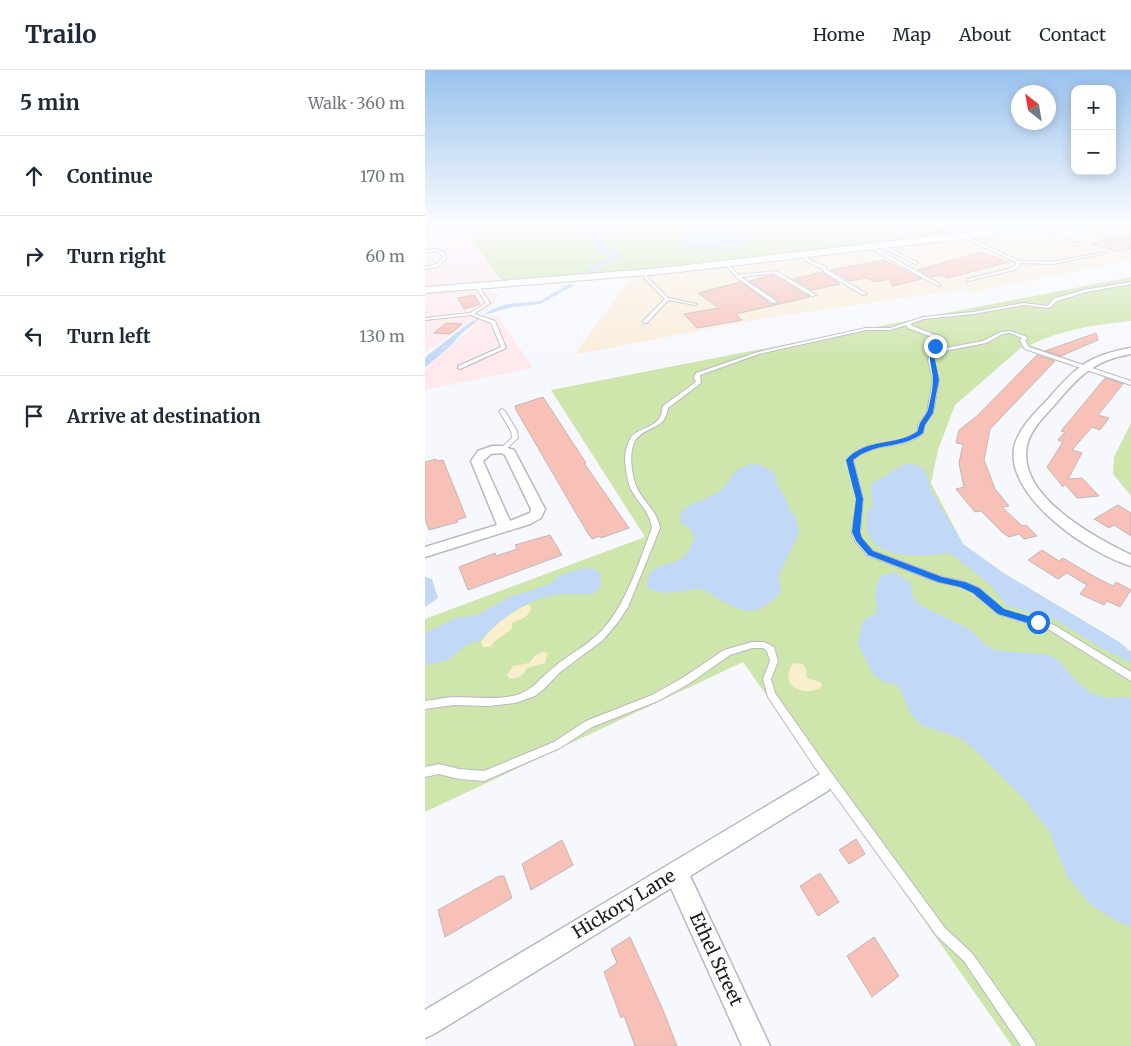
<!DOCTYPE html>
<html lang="en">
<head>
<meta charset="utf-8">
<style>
	:root { --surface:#fff; --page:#f2f2f3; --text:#1f2937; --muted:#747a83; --line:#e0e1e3 }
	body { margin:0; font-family:Merriweather,serif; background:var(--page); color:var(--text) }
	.controls { position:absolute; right:15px; top:15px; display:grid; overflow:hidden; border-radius:10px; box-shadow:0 2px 12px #0003 }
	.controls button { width:45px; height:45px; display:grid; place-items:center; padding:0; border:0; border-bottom:1px solid var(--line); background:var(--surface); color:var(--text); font:25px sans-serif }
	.compass { position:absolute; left:586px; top:15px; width:45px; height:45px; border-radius:50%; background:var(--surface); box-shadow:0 2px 12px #0003; rotate:329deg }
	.stop { position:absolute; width:15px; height:15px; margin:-11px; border:4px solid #1a73e8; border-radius:50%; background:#fff }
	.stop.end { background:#1a73e8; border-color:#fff; box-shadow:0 1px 5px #0008 }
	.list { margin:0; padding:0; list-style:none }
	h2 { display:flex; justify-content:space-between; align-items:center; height:65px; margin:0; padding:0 20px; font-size:21px }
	h2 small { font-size:16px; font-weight:400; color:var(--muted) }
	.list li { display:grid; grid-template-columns:32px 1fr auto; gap:15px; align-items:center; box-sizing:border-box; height:80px; padding:0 20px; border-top:1px solid var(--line) }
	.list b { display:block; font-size:19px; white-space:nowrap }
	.list em { font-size:16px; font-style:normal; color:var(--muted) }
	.icon { flex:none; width:28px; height:28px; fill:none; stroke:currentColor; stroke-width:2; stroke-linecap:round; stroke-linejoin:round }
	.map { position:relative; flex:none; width:706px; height:976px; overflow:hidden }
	header { display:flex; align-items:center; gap:30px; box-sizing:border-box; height:70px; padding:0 25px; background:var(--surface); border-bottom:1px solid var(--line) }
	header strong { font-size:24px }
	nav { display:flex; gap:28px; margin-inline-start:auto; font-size:18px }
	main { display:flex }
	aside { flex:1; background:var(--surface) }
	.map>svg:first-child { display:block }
	.commercial { fill:#faedd9 }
	.industrial { fill:#fee9ec }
	.green { fill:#cee5ac }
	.sand { fill:#f9efca }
	.water { fill:#c2d8f7 }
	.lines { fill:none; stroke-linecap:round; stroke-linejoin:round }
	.stream { stroke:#c2d8f7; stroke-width:2.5 }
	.building { fill:#f8c1b8; stroke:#c2b6b4 }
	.service-casing { stroke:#b7b9c2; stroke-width:2 }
	.minor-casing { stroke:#b7b9c2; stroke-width:3 }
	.tertiary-casing { stroke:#b7b9c2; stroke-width:2 }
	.service { fill:#fff; fill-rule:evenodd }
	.minor { fill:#fff; fill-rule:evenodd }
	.tertiary { fill:#fff; fill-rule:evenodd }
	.route { fill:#1a73e8 }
	.labels { text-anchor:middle; stroke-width:5; stroke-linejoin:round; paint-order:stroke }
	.near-street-label { font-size:18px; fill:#1c1c20; stroke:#fff }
</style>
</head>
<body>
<header>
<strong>Trailo</strong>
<nav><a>Home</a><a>Map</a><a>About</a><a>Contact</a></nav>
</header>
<main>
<aside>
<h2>5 min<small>Walk · 360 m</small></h2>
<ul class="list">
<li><svg class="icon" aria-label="ahead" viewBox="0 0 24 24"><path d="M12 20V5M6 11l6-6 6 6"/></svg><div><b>Continue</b></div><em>170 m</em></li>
<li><svg class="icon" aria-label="right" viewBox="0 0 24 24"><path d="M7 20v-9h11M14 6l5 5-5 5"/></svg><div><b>Turn right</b></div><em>60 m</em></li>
<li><svg class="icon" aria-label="left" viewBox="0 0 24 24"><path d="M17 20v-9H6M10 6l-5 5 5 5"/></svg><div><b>Turn left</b></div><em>130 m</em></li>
<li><svg class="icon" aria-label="arrive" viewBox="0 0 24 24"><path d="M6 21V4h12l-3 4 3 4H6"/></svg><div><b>Arrive at destination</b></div></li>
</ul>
</aside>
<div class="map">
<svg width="706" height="976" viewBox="0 0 706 976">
	<rect width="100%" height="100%" fill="#f7f8fe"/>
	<!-- commercial -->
	<path class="commercial" d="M646 154H706V190L546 222 538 219 329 250 149 285 208 205Z"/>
	<!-- industrial -->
	<path class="industrial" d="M0 154H36L78 213 0 219Z
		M59 218 74 225 68 237 53 245 62 247 72 244 108 298 0 320V299L50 255 41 254 0 283V222Z"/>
	<!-- green -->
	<path class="green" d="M36 154H508L539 166 229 202 79 214Z
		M706 207V251C669 255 639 259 605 275L706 311V316L596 278 530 335 513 380 506 413 538 474 580 504 694 572 706 582V976H587L318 592 0 742V549L220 467 126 320Z
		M706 353V426L688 404 689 387Z"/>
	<!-- sand -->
	<path class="sand" d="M101 535H105L106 540C101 549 95 549 87 553V559L70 571 65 577H58L56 572C67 555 84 544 101 535Z
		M117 582 123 583 120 593 102 598C98 606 92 610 84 608L82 605 88 596 104 593 110 586Z
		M368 593 378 594 381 599 382 608 395 612 397 615 396 618C377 627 353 616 368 593Z"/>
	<!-- water -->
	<path class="water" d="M192 154H205L171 167 181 177 196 182V187L178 195 173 201 159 203 188 185 170 180 171 176 164 168 165 165 176 159Z
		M300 154 318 162 328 171C309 178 281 180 260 178L255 168 258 165Z
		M144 214 150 215 115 234 87 237 59 245 18 279 0 297V288L3 285 40 256 69 238 83 234 115 231Z
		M330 394 340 397 349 403 353 416 361 429 365 441 371 447 374 464 353 506 356 522C333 547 319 545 292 528 286 525 282 520 275 519 256 519 238 529 222 517 221 493 241 498 256 489 263 484 266 476 270 468L265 459 256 453 255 443C264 432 279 431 290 424 308 414 305 395 330 394Z
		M480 394H488L500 399 506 420 538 474 580 504 694 572 706 582V593L678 579 629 549 582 536 565 515 525 483C501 486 456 492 443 464 440 457 442 448 442 441L447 436 446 414Z
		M159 498 170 499 175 504 176 518 167 524C155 524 141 523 128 525 99 531 74 550 54 572 40 571 37 580 27 587 20 592 8 594 0 595V563L31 548 53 545 84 527 108 520 126 513 135 505Z
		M469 502 485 512 488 526 493 534 547 561 560 575 569 580 625 585 634 591 650 610 665 622 682 628 697 627 706 629V857L691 851 666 835 642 806 624 761 598 728 550 680 535 668 498 656 486 645 474 617 467 613H460L449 605 433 575 437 554 442 548 449 545 453 539C449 527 450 516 456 506Z
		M0 507 7 509 13 528 0 537Z"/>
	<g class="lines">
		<!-- stream -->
		<path class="stream" d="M0 296 26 274 34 264"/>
	</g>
	<!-- building -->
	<path class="building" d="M706 164V178L691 182 666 173Z
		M556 182 584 192 523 208 516 205 506 207 493 200Z
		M459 190 497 209 467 216 465 209 450 212 441 208 425 211 406 200Z
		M397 202 415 214 387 220 368 209Z
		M348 205 385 227 311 244 317 250 272 258 259 244 294 238 273 223 316 212 347 235 352 234 353 230 324 211Z
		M49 225 55 234 39 239 33 228Z
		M21 253 37 254 25 264 9 263Z
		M671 263 673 270 636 286 620 281Z
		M612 285 630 291 565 359 559 390 570 419 584 436 577 437 597 456 601 455 612 466 599 469 594 464 584 467 578 463 556 441 550 442 531 419 539 417 534 393 538 374 531 373 534 360 552 346Z
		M680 308 698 314 673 345 684 348 675 360 667 357 647 380 657 383 643 409 657 408 674 426 652 428 640 414 638 417 622 397 638 372 633 370 640 362 636 361Z
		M118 327 161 393H159L204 458 176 468 175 466 167 469 162 462 91 340 90 336Z
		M11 389 12 391 18 390 41 447 32 450 33 452 4 460 0 449V392Z
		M693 435 706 443V466L689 455 684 458 669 449Z
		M125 465 137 485 43 520 34 497 70 483 71 486 92 479 90 475Z
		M617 480 634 491 638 488 670 507 688 516 691 512 706 520 695 537 682 531 679 535 655 524 662 515 642 503 633 509 603 490Z
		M431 769 440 784 424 794 414 780Z
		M137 770 148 795 106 820 97 794Z
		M395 803 414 832 393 846 375 816Z
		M74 806H79L87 828 20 867 13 840Z
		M205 867 238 940 252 976H210L199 946 196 948 179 902 192 893 186 879Z
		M449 867 474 906 447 927 422 886Z"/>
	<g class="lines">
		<defs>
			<path id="service" d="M639 154H645L676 166 673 167Z
				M607 157H609L655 175 652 176 607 159Z
				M537 165H539L594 191 627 192 680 182 682 183 627 194 595 193 593 197 589 200 543 211H542V209L587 198 590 196 591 192 537 167Z
				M457 175 492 192 493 193 490 194 456 177Z
				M446 176 456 181 516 215 513 216 445 178Z
				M12 179 20 183 21 189 12 197 0 199V197L10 195 17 189V185L10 181 0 182V180Z
				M377 184H379L383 189 401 197 402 200 442 224 438 225 399 202 398 199 381 191Z
				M301 193H303L313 205 351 201 391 225 387 226 349 203 316 207 352 232 348 233 311 207 301 195Z
				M218 202H220L223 208 243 228 272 234 270 235 243 230 222 253H218V251L240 229 220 209Z
				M706 212V214L661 222 632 231 624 238 599 235 548 244 499 249 485 254 487 256 511 265 513 271 510 280 558 271 576 262 585 261 602 267V268L600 271 604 277 706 311V315L600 279 595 271 597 268 585 263 577 264 561 273 509 283V290L514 310 508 343 499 355 498 363C477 381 450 370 428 390L438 429 435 463 436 468 448 481 517 507 537 511 554 518 579 540 629 555 706 602V611L623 559 573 544 548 522 535 516 513 512 442 485 430 471 427 463 432 429 422 390C443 366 471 379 493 361V355L502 343 508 310 503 290 505 282 509 271 507 267 483 258 481 255 465 260H441L334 284 275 305 276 313 243 338C240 358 227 355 214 366 202 377 206 404 212 418 220 434 231 439 235 458L203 537 193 552 178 570 134 603 120 618 110 626 90 633 64 636 29 635 0 639V631C10 630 20 627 30 627 51 627 72 630 92 625 108 620 115 608 128 598 141 586 158 578 171 566 199 542 214 492 227 458 224 439 212 433 205 417 202 409 201 399 200 390 200 382 202 374 206 367 214 358 229 358 235 347 237 344 237 339 238 336L271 312 269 308 271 303 333 282 441 258H465L498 247 548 242 599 233 623 236 628 229 659 220Z
				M52 215H53L65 233 49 244 70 251 81 278 35 299 33 298V296L76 277 66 253 46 245 0 250V248L45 243 61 233 50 216Z
				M77 339 80 341 92 361 93 368 80 380 78 381 75 379 87 368 86 361 74 341Z
				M327 572H339L349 577 353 591 346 609 350 623 397 690 520 858 547 883 609 971 611 976H596L539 891 512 866 389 696 343 627 338 609 345 591 342 581 338 578H327L305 585 265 613 233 631 167 657 135 678 59 711 34 709 14 704 0 707V697L14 694 34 699 59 701 129 672 161 651 227 625 259 607 299 580Z"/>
			<path id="minor" d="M505 154H515L542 166 536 167Z
				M706 278V284C670 290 655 305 632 332 621 345 605 359 602 376 592 426 669 467 706 485V496C665 484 581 428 589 378 593 358 611 342 624 328 651 297 664 285 706 278Z
				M67 376H76L89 380 120 439 116 448 105 454 0 487V477L72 455 46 391 53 381ZM76 383 80 385 106 439 105 443 85 451 58 391 66 384Z
				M397 703 404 706 407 713 404 720 265 806 345 976H317L246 818 9 964 0 968V940Z"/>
			<path id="tertiary" d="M614 154H643L639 157 236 204 0 223V217L236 198Z"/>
		</defs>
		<!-- service casing -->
		<use href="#service" class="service-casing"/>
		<!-- minor casing -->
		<use href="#minor" class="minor-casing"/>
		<!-- tertiary casing -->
		<use href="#tertiary" class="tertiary-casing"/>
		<!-- service -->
		<use href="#service" class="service"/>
		<!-- minor -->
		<use href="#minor" class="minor"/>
		<!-- tertiary -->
		<use href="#tertiary" class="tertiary"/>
	</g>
	<!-- sky -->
	<linearGradient id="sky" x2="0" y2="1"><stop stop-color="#99c2ee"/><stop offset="0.53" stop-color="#fbfcff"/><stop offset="1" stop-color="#fbfcff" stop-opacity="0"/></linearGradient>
	<rect width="706" height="291" fill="url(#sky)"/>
	<!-- route -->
	<path class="route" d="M509 275 513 276 509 285 514 310 511 325 508 343 500 355 498 363C476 380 451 371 428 390L438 429 435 462 437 468 448 481 517 507 540 512 554 518 579 539 616 550V555L613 556 573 544 548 523 535 517 513 512 443 485 431 471 427 462 431 429 421 390C442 367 471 377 493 361 493 352 500 348 503 340 505 331 508 318 508 309 507 294 501 289 509 275Z"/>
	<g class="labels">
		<!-- near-street labels -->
		<g class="near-street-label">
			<text transform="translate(199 834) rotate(-31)" y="6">Hickory Lane</text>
			<text transform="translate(291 889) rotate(65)" y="6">Ethel Street</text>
		</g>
	</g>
</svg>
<div class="controls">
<button>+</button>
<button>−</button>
</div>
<svg class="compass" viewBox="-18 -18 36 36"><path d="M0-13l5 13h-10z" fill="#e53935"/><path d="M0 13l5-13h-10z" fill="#747a83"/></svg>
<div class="stop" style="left:613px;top:552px"></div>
<div class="stop end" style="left:510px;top:276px"></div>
</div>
</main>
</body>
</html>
